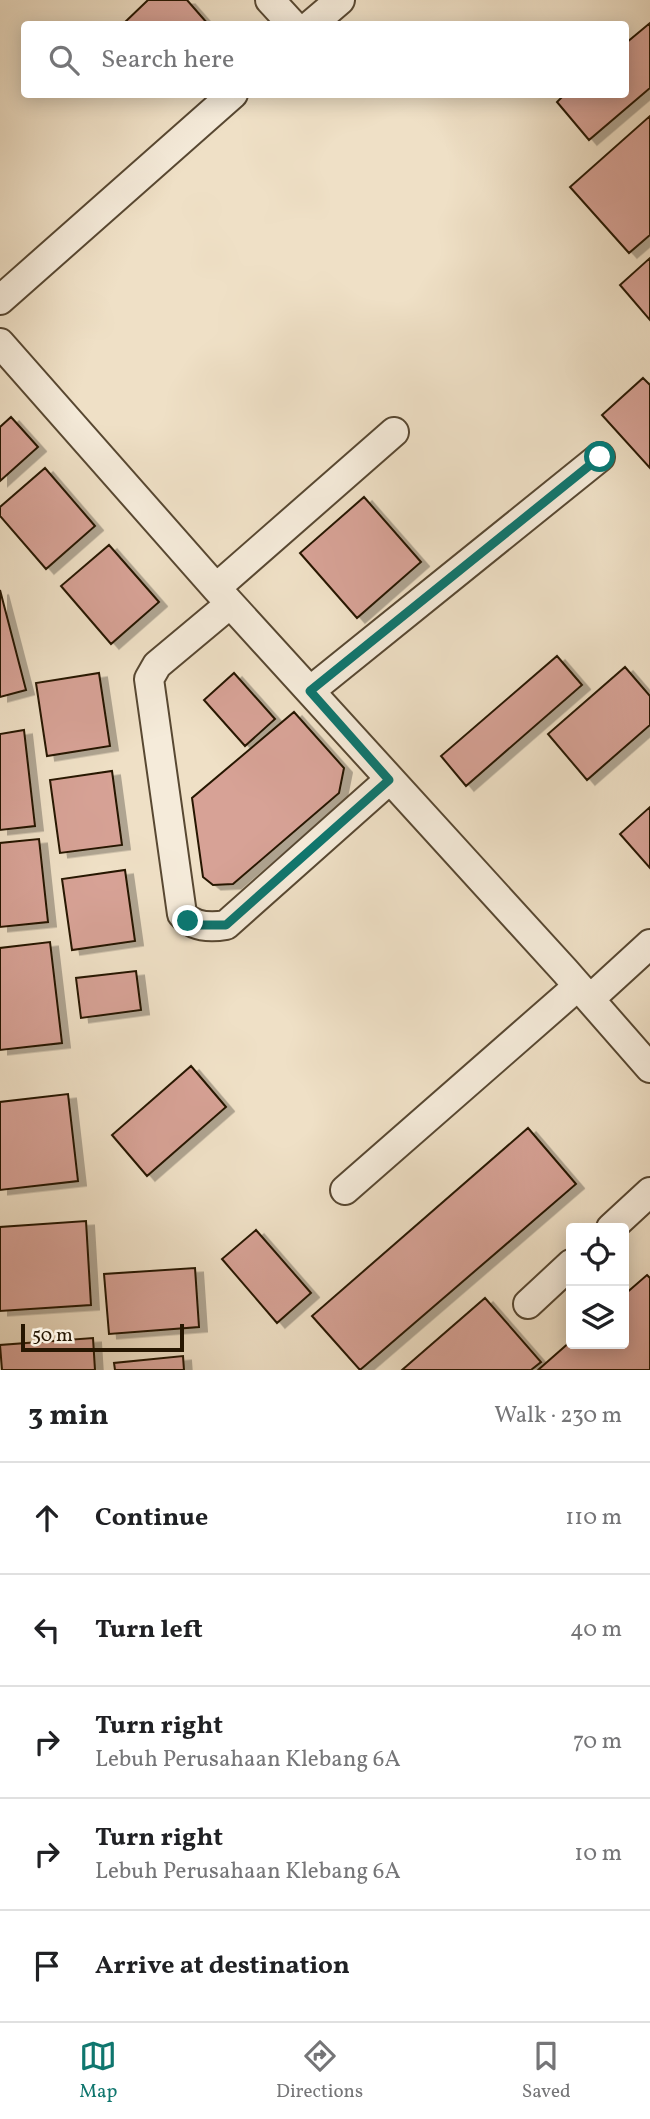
<!DOCTYPE html>
<html lang="en">
<head>
<meta charset="utf-8">
<style>
	:root { --surface:#fff; --page:#f6f6f6; --text:#202124; --muted:#757577; --line:#e0e0e0; --accent:#0f766e }
	body { margin:0; font-family:Vollkorn,serif; background:var(--page); color:var(--text) }
	.controls { position:absolute; right:21px; bottom:21px; display:grid; overflow:hidden; border-radius:7px; box-shadow:0 4px 18px #0003 }
	.controls button { width:63px; height:63px; display:grid; place-items:center; padding:0; border:0; border-bottom:2px solid var(--line); background:var(--surface); color:var(--text); font:35px sans-serif }
	.scale { position:absolute; left:21px; bottom:18px; width:163px; box-sizing:border-box; padding-left:7px; border:4px solid #261601; border-top:0; font-size:19px; line-height:24px; white-space:nowrap; color:#261601; -webkit-text-stroke:5px #f5ebda; paint-order:stroke }
	.stop { position:absolute; width:21px; height:21px; margin:-16px; border:5px solid #0f766e; border-radius:50%; background:#fff }
	.stop.end { background:#0f766e; border-color:#fff; box-shadow:0 2px 7px #0008 }
	.list { margin:0; padding:0; list-style:none }
	h2 { display:flex; justify-content:space-between; align-items:center; height:91px; margin:0; padding:0 28px; font-size:30px }
	h2 small { font-size:23px; font-weight:400; color:var(--muted) }
	.list li { display:grid; grid-template-columns:46px 1fr auto; gap:21px; align-items:center; box-sizing:border-box; height:112px; padding:0 28px; border-top:2px solid var(--line) }
	.list b { display:block; font-size:26px; white-space:nowrap }
	.list p { margin:0; font-size:23px; white-space:nowrap; color:var(--muted) }
	.list em { font-size:23px; font-style:normal; color:var(--muted) }
	.icon { flex:none; width:38px; height:38px; fill:none; stroke:currentColor; stroke-width:2; stroke-linecap:round; stroke-linejoin:round }
	.map { position:relative; flex:none; width:650px; height:1370px; overflow:hidden }
	.search { position:absolute; background:var(--surface); box-shadow:0 4px 18px #0003; left:21px; right:21px; top:21px; height:77px; display:flex; align-items:center; gap:18px; box-sizing:border-box; padding:0 24px; border-radius:7px; color:var(--muted); font-size:26px }
	.sheet { height:651px; background:var(--surface) }
	nav { display:flex; justify-content:space-around; align-items:center; box-sizing:border-box; height:98px; border-top:2px solid var(--line); background:var(--surface); font-size:19px; color:var(--muted) }
	nav a { display:grid; justify-items:center; gap:4px }
	nav .on { color:var(--accent) }
	.map>svg:first-child { display:block }
	.building { fill:#d7a296; stroke:#261601; stroke-width:2; filter:url(#shadow) }
	.lines { fill:none; stroke-linecap:round; stroke-linejoin:round }
	.minor-casing { stroke:#584832; stroke-width:32 }
	.minor { stroke:#f5ebda; stroke-width:28 }
	.route { stroke:#0f766e; stroke-width:9 }
</style>
</head>
<body>
<div class="map">
<svg width="650" height="1370" viewBox="0 0 650 1370">
	<defs>
		<filter id="shadow"><feDropShadow dx="8" dy="4.5" stdDeviation="0" flood-color="#0004"/></filter>
	</defs>
	<rect width="100%" height="100%" fill="#efe0c6"/>
	<filter id="stains"><feTurbulence type="fractalNoise" baseFrequency=".00286" numOctaves="4"/><feColorMatrix values="0 0 0 0 .2 0 0 0 0 .09 0 0 0 0 .02 0 0 0 .5 -.17"/></filter>
	<radialGradient id="worn" r=".72"><stop offset=".6" stop-color="#630" stop-opacity="0"/><stop offset="1" stop-color="#630" stop-opacity=".3"/></radialGradient>
	<!-- building -->
	<path class="building" d="M148 0H187L208 24H123Z
		M650 23V88L589 140 557 102 565 94H626V43Z
		M650 116V235L629 253 570 187Z
		M650 258V320L620 285Z
		M643 378 650 385V468L602 415Z
		M11 417 38 447 0 481V427Z
		M45 468 95 526 46 569 0 516V507Z
		M364 497 421 562 357 618 300 553Z
		M109 545 159 602 111 644 61 586Z
		M0 590 26 690 0 697Z
		M557 656 582 685 466 786 441 756Z
		M625 667 650 696V725L587 780 548 734Z
		M99 673 110 746 47 756 36 683Z
		M234 673 275 719 245 746 204 700Z
		M294 712 344 768 339 793 233 884 213 885 203 877 192 798Z
		M24 730 35 826 0 830V734Z
		M112 771 122 845 60 853 50 780Z
		M650 807V868L620 834Z
		M39 839 48 922 0 927V843Z
		M125 870 135 941 72 950 62 879Z
		M50 942 62 1043 0 1050V948Z
		M136 971 141 1010 81 1018 76 978Z
		M191 1066 226 1107 147 1176 112 1135Z
		M68 1094 78 1181 0 1190V1102Z
		M528 1128 576 1184 360 1370 312 1316Z
		M86 1221 91 1305 0 1311V1227Z
		M256 1230 311 1293 277 1323 222 1259Z
		M195 1268 199 1327 109 1334 104 1274Z
		M647 1275 650 1278V1370H538L571 1341V1344H624V1295Z
		M485 1298 541 1362 531 1370H402Z
		M93 1338 95 1370H2L0 1345Z
		M183 1356 184 1370H115L114 1363Z"/>
	<g class="lines">
		<defs>
			<path id="minor" d="M270 0 292 24
				M312 24 340 0
				M0 300 233 94
				M0 343 216 588 565 971 650 1068
				M216 588 394 432
				M230 604 157 665 149 679 182 914C193 927 209 928 226 925L389 780
				M310 691 600 457
				M590 999 650 944
				M345 1190 578 986
				M611 1228 650 1192
				M528 1304 571 1264"/>
		</defs>
		<!-- minor casing -->
		<use href="#minor" class="minor-casing"/>
		<!-- minor -->
		<use href="#minor" class="minor"/>
	</g>
	<g class="lines">
		<!-- route -->
		<path class="route" d="M188 921 195 925H226L389 780 310 691 600 457"/>
	</g>
	<rect width="100%" height="100%" filter="url(#stains)"/>
	<rect width="100%" height="100%" fill="url(#worn)"/>
</svg>
<div class="controls">
<button><svg class="icon" aria-label="locate" viewBox="0 0 24 24"><circle cx="12" cy="12" r="6"/><path d="M12 2v4M12 18v4M2 12h4M18 12h4"/></svg></button>
<button><svg class="icon" aria-label="layers" viewBox="0 0 24 24"><path d="M12 4l9 5-9 5-9-5zM3 14l9 5 9-5"/></svg></button>
</div>
<div class="scale">50 m</div>
<div class="stop" style="left:600px;top:457px"></div>
<div class="stop end" style="left:188px;top:921px"></div>
<div class="search"><svg class="icon" aria-label="search" viewBox="0 0 24 24"><circle cx="10" cy="10" r="6"/><path d="M15 15l6 6"/></svg>Search here</div>
</div>
<section class="sheet">
<h2>3 min<small>Walk · 230 m</small></h2>
<ul class="list">
<li><svg class="icon" aria-label="ahead" viewBox="0 0 24 24"><path d="M12 20V5M6 11l6-6 6 6"/></svg><div><b>Continue</b></div><em>110 m</em></li>
<li><svg class="icon" aria-label="left" viewBox="0 0 24 24"><path d="M17 20v-9H6M10 6l-5 5 5 5"/></svg><div><b>Turn left</b></div><em>40 m</em></li>
<li><svg class="icon" aria-label="right" viewBox="0 0 24 24"><path d="M7 20v-9h11M14 6l5 5-5 5"/></svg><div><b>Turn right</b><p>Lebuh Perusahaan Klebang 6A</p></div><em>70 m</em></li>
<li><svg class="icon" aria-label="right" viewBox="0 0 24 24"><path d="M7 20v-9h11M14 6l5 5-5 5"/></svg><div><b>Turn right</b><p>Lebuh Perusahaan Klebang 6A</p></div><em>10 m</em></li>
<li><svg class="icon" aria-label="arrive" viewBox="0 0 24 24"><path d="M6 21V4h12l-3 4 3 4H6"/></svg><div><b>Arrive at destination</b></div></li>
</ul>
</section>
<nav>
<a class="on"><svg class="icon" aria-label="map" viewBox="0 0 24 24"><path d="M3 6l6-2 6 2 6-2v14l-6 2-6-2-6 2zM9 4v14M15 6v14"/></svg>Map</a>
<a><svg class="icon" aria-label="directions" viewBox="0 0 24 24"><path d="M12 3l9 9-9 9-9-9zM9 14v-3h6M13 9l2 2-2 2"/></svg>Directions</a>
<a><svg class="icon" aria-label="saved" viewBox="0 0 24 24"><path d="M7 4h10v16l-5-4-5 4z"/></svg>Saved</a>
</nav>
</body>
</html>
